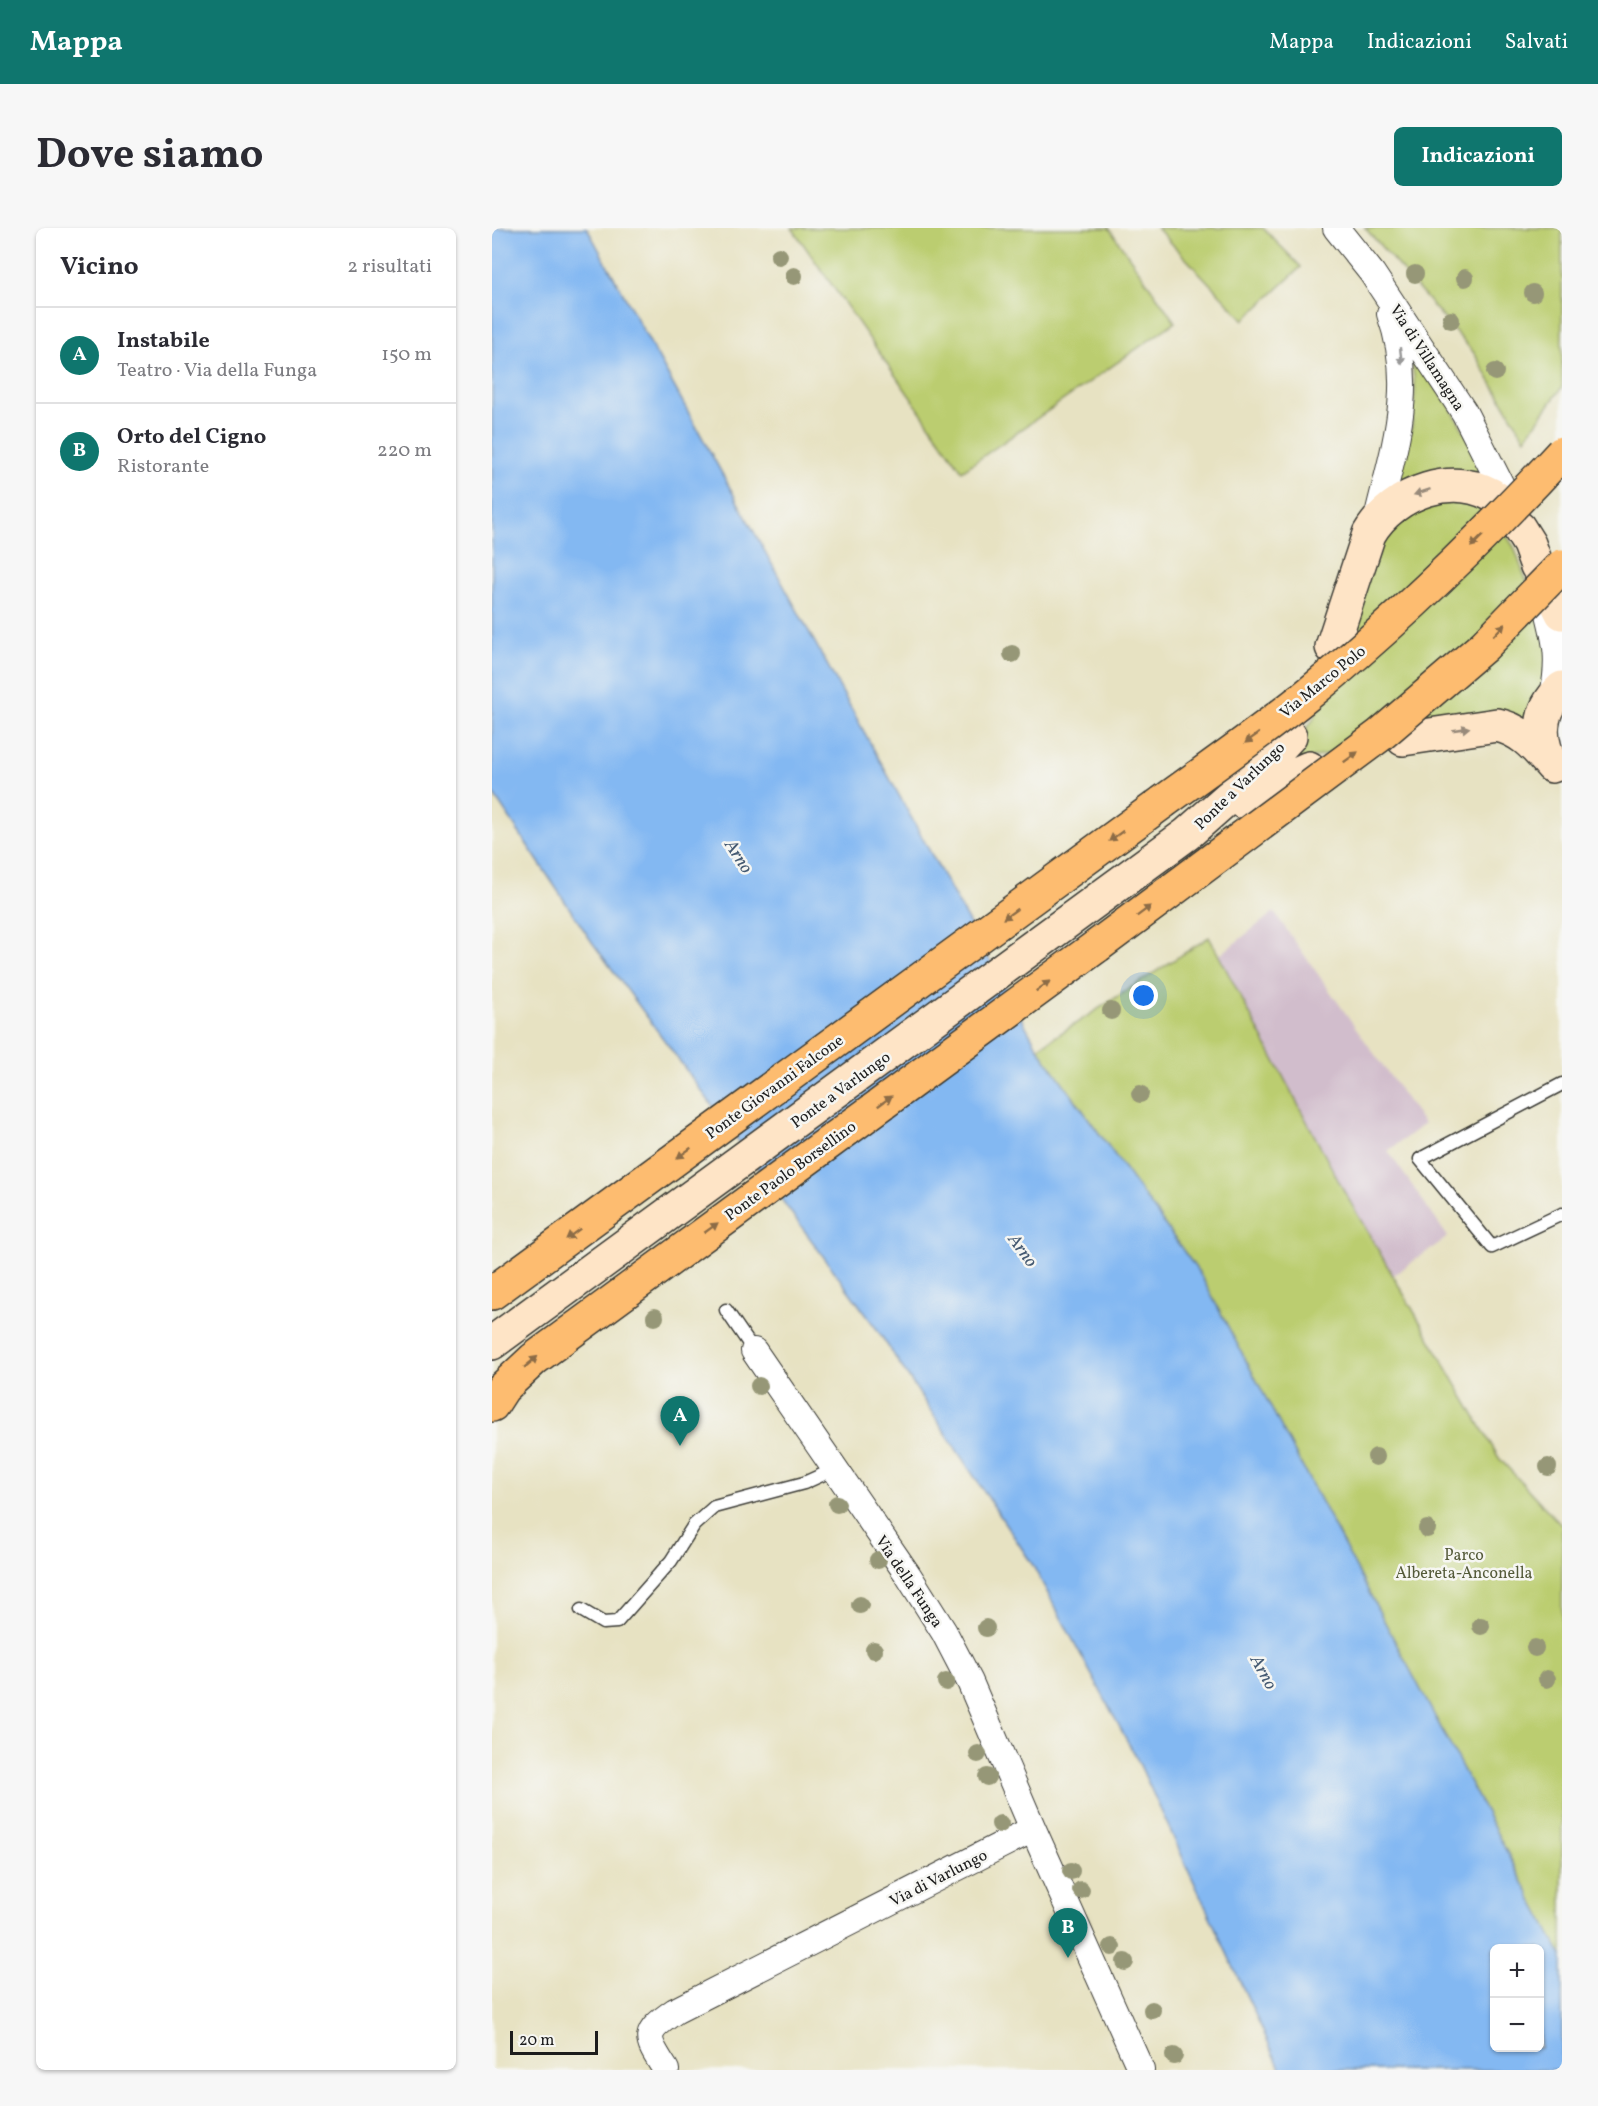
<!DOCTYPE html>
<html lang="it">
<head>
<meta charset="utf-8">
<style>
	:root { --surface:#fff; --page:#f7f7f7; --text:#2b2b33; --muted:#7c7c81; --line:#e1e1e2; --accent:#0f766e }
	body { margin:0; font-family:Vollkorn,serif; background:var(--page); color:var(--text) }
	.controls { position:absolute; right:18px; bottom:18px; display:grid; overflow:hidden; border-radius:9px; box-shadow:0 2px 4px #0004 }
	.controls button { width:54px; height:54px; display:grid; place-items:center; padding:0; border:0; border-bottom:2px solid var(--line); background:var(--surface); color:var(--text); font:30px sans-serif }
	.scale { position:absolute; left:18px; bottom:15px; width:88px; box-sizing:border-box; padding-left:6px; border:3px solid #1c1c1c; border-top:0; font-size:16px; line-height:21px; white-space:nowrap; color:#1c1c1c; -webkit-text-stroke:4px #f6f6f2; paint-order:stroke }
	.you { position:absolute; left:652px; top:768px; width:21px; height:21px; margin:-15px; border:4px solid #fff; border-radius:50%; background:#1a73e8; box-shadow:0 0 0 9px #1a73e833 }
	.badge { display:grid; place-items:center; width:39px; height:39px; border-radius:50%; background:var(--accent); color:#fff; font-size:20px; font-weight:700 }
	.pin { position:absolute; translate:-50% -50px; filter:drop-shadow(0 2px 3px #0008) }
	.pin::after { content:''; position:absolute; top:32px; width:21px; height:18px; background:inherit; clip-path:polygon(0 0,100% 0,50% 100%) }
	.list { margin:0; padding:0; list-style:none }
	h2 { display:flex; justify-content:space-between; align-items:center; height:78px; margin:0; padding:0 24px; font-size:26px }
	h2 small { font-size:20px; font-weight:400; color:var(--muted) }
	.list li { display:grid; grid-template-columns:39px 1fr auto; gap:18px; align-items:center; box-sizing:border-box; height:96px; padding:0 24px; border-top:2px solid var(--line) }
	.list b { display:block; font-size:22px; white-space:nowrap }
	.list p { margin:0; font-size:20px; white-space:nowrap; color:var(--muted) }
	.list em { font-size:20px; font-style:normal; color:var(--muted) }
	.map { position:relative; flex:none; width:1070px; height:1842px; overflow:hidden; border-radius:9px }
	header { display:flex; align-items:center; gap:36px; box-sizing:border-box; height:84px; padding:0 30px; background:var(--accent); color:#fff }
	header strong { font-size:28px }
	nav { display:flex; gap:33px; margin-inline-start:auto; font-size:21px }
	.intro { display:flex; align-items:center; justify-content:space-between; box-sizing:border-box; height:144px; padding:0 36px }
	h1 { margin:0; font-size:42px }
	.button { padding:15px 27px; border-radius:9px; background:var(--accent); color:#fff; font-size:21px; font-weight:700 }
	main { display:flex; gap:36px; padding:0 36px }
	aside { flex:1; background:var(--surface); border-radius:9px; box-shadow:0 2px 4px #0004 }
	.map>svg:first-child { display:block }
	.industrial { fill:#d1bdcc }
	.green { fill:#bbcd70; stroke:#6c7446; stroke-width:1.5 }
	.water { fill:#83b8f2; stroke:#506a87; stroke-width:1.5; fill-rule:evenodd }
	.lines { fill:none; stroke-linecap:round; stroke-linejoin:round }
	.lane-casing { stroke:#3a3a35; stroke-width:15 }
	.street-casing { stroke:#3a3a35; stroke-width:28 }
	.secondary-casing { stroke:#3a3a35; stroke-width:36 }
	.highway-casing { stroke:#3a3a35; stroke-width:36 }
	.lane { stroke:#fff; stroke-width:12 }
	.street { stroke:#fff; stroke-width:26 }
	.secondary { stroke:#fee4c6; stroke-width:33 }
	.highway { stroke:#fdbc70; stroke-width:33 }
	.highway-bridge-casing { stroke:#3a3a35; stroke-width:36; stroke-linecap:butt }
	.highway-bridge { stroke:#fdbc70; stroke-width:33 }
	.tree { fill:#969777 }
	.oneway { fill:#999 }
	.oneway2 { fill:#988a7a }
	.oneway3 { fill:#8c6c46 }
	.labels { text-anchor:middle; stroke-width:5; stroke-linejoin:round; paint-order:stroke }
	.street-label { font-size:16px; fill:#1c1c1c; stroke:#f6f6f2 }
	.park-label { font-size:16px; fill:#545a39; stroke:#f6f6f2 }
	.water-label { font-size:18px; font-style:italic; fill:#455a72; stroke:#f6f6f2 }
</style>
</head>
<body>
<header>
<strong>Mappa</strong>
<nav><a>Mappa</a><a>Indicazioni</a><a>Salvati</a></nav>
</header>
<div class="intro"><h1>Dove siamo</h1><a class="button">Indicazioni</a></div>
<main>
<aside>
<h2>Vicino<small>2 risultati</small></h2>
<ul class="list">
<li><span class="badge">A</span><div><b>Instabile</b><p>Teatro · Via della Funga</p></div><em>150 m</em></li>
<li><span class="badge">B</span><div><b>Orto del Cigno</b><p>Ristorante</p></div><em>220 m</em></li>
</ul>
</aside>
<div class="map">
<svg width="1070" height="1842" viewBox="0 0 1070 1842">
	<rect width="100%" height="100%" fill="#f6f6f2"/>
	<filter id="ink" filterUnits="userSpaceOnUse"><feTurbulence type="fractalNoise" baseFrequency=".0167" numOctaves="2"/><feDisplacementMap in="SourceGraphic" scale="12" xChannelSelector="R" yChannelSelector="G"/><feConvolveMatrix kernelMatrix="1 2 1 2 8 2 1 2 1" color-interpolation-filters="sRGB"/></filter>
	<filter id="wash" filterUnits="userSpaceOnUse"><feTurbulence type="fractalNoise" baseFrequency=".008" numOctaves="4" result="noise"/><feDisplacementMap in="SourceGraphic" scale="24" xChannelSelector="R" yChannelSelector="G"/><feGaussianBlur stdDeviation="1.35" result="paint"/><feColorMatrix in="noise" values="0 0 0 0 0 0 0 0 0 0 0 0 0 0 0 0 0 1.4 0 .05"/><feComposite in="paint" operator="in"/></filter>
	<g filter="url(#wash)">
		<rect width="100%" height="100%" fill="#e7e2c2"/>
		<!-- industrial -->
		<path class="industrial" d="M782 684 932 896 896 923 956 1009 872 1068 714 738Z"/>
		<!-- green -->
		<path class="green" d="M300 0H617L683 94 470 243Z
			M665 0H771L809 39 752 92Z
			M873 0H1070V159L1033 211 982 125Z
			M920 131 956 175 1000 253 897 270 920 198 923 162Z
			M944 269 990 270 1022 319 1055 410 1059 444 1041 470 1034 494 958 492 813 532 800 533 802 517 821 492 869 367 897 300Z
			M717 709 853 965 1007 1230 1070 1298V1728L708 1046 546 820Z"/>
		<!-- water -->
		<path class="water" d="M0 0H95L546 820 708 1046 1070 1728V1842H789L646 1533 540 1336 384 1100 100 714 0 564ZM1002 1720H1048V1820H1002Z"/>
	</g>
	<g filter="url(#ink)">
		<g class="lines">
			<defs>
				<path id="lane" d="M1070 856 928 931 1000 1019 1070 986
					M234 1082 262 1123
					M89 1382 111 1395 125 1394 179 1333 202 1297 222 1279 312 1255 343 1241"/>
				<path id="street" d="M844 0 880 45 972 184 1013 265
					M884 295C901 222 925 160 898 86
					M1056 382C1065 417 1068 432 1061 468
					M262 1123 416 1347 452 1404 478 1454 541 1601
					M174 1842C153 1809 150 1806 183 1783L541 1601 649 1842"/>
				<path id="secondary" d="M1027 300 1037 316 1045 338
					M1065 375 1070 385
					M840 419 877 306C901 264 965 241 1006 271
					M911 511 1005 497C1030 502 1044 520 1060 538
					M1060 537C1045 509 1046 482 1070 460
					M751 574 785 554 817 540
					M0 1115 695 606 764 545 798 508"/>
				<path id="highway" d="M0 1065 671 574
					M0 1177 11 1160 42 1131 605 718"/>
			</defs>
			<!-- lane casing -->
			<use href="#lane" class="lane-casing"/>
			<!-- street casing -->
			<use href="#street" class="street-casing"/>
			<!-- secondary casing -->
			<use href="#secondary" class="secondary-casing"/>
			<!-- highway casing -->
			<use href="#highway" class="highway-casing"/>
			<!-- lane -->
			<use href="#lane" class="lane"/>
			<!-- street -->
			<use href="#street" class="street"/>
			<!-- secondary -->
			<use href="#secondary" class="secondary"/>
			<!-- highway -->
			<use href="#highway" class="highway"/>
			<defs>
				<path id="highway-bridge" d="M671 574C719 539 768 505 814 468 905 394 990 311 1070 225
					M605 718 888 507 992 418 1070 338"/>
			</defs>
			<!-- highway-bridge casing -->
			<use href="#highway-bridge" class="highway-bridge-casing"/>
			<!-- highway-bridge -->
			<use href="#highway-bridge" class="highway-bridge"/>
		</g>
		<!-- trees -->
		<g class="tree">
			<circle cx="287" cy="28" r="9"/>
			<circle cx="923" cy="46" r="9"/>
			<circle cx="302" cy="48" r="9"/>
			<circle cx="973" cy="50" r="9"/>
			<circle cx="1041" cy="65" r="9"/>
			<circle cx="959" cy="92" r="9"/>
			<circle cx="1003" cy="144" r="9"/>
			<circle cx="520" cy="426" r="9"/>
			<circle cx="619" cy="783" r="9"/>
			<circle cx="648" cy="866" r="9"/>
			<circle cx="163" cy="1089" r="9"/>
			<circle cx="267" cy="1158" r="9"/>
			<circle cx="884" cy="1229" r="9"/>
			<circle cx="1056" cy="1239" r="9"/>
			<circle cx="345" cy="1276" r="9"/>
			<circle cx="935" cy="1301" r="9"/>
			<circle cx="386" cy="1332" r="9"/>
			<circle cx="368" cy="1377" r="9"/>
			<circle cx="989" cy="1398" r="9"/>
			<circle cx="494" cy="1400" r="9"/>
			<circle cx="1043" cy="1420" r="9"/>
			<circle cx="382" cy="1422" r="9"/>
			<circle cx="1055" cy="1451" r="9"/>
			<circle cx="454" cy="1454" r="9"/>
			<circle cx="486" cy="1526" r="9"/>
			<circle cx="495" cy="1549" r="9"/>
			<circle cx="508" cy="1596" r="9"/>
			<circle cx="579" cy="1643" r="9"/>
			<circle cx="589" cy="1662" r="9"/>
			<circle cx="620" cy="1719" r="9"/>
			<circle cx="633" cy="1734" r="9"/>
			<circle cx="660" cy="1782" r="9"/>
			<circle cx="682" cy="1828" r="9"/>
		</g>
		<!-- one-way arrows -->
		<defs><path id="oneway-solid" d="M-6-.8H1V-3.2L6.5 0L1 3.2V.8H-6Z" transform="scale(1.5)"/></defs>
		<use class="oneway" href="#oneway-solid" transform="translate(909 128) rotate(83)"/>
		<g class="oneway2">
			<use href="#oneway-solid" transform="translate(930 264) rotate(161)"/>
			<use href="#oneway-solid" transform="translate(969 501) rotate(-9)"/>
		</g>
		<g class="oneway3">
			<use href="#oneway-solid" transform="translate(985 313) rotate(136)"/>
			<use href="#oneway-solid" transform="translate(1007 402) rotate(-46)"/>
			<use href="#oneway-solid" transform="translate(760 510) rotate(144)"/>
			<use href="#oneway-solid" transform="translate(859 529) rotate(-36)"/>
			<use href="#oneway-solid" transform="translate(624 608) rotate(144)"/>
			<use href="#oneway-solid" transform="translate(652 683) rotate(-37)"/>
			<use href="#oneway-solid" transform="translate(518 686) rotate(144)"/>
			<use href="#oneway-solid" transform="translate(551 758) rotate(-36)"/>
			<use href="#oneway-solid" transform="translate(393 873) rotate(-36)"/>
			<use href="#oneway-solid" transform="translate(192 925) rotate(144)"/>
			<use href="#oneway-solid" transform="translate(219 1000) rotate(-36)"/>
			<use href="#oneway-solid" transform="translate(81 1006) rotate(143)"/>
			<use href="#oneway-solid" transform="translate(39 1134) rotate(-40)"/>
		</g>
	</g>
	<g class="labels">
		<!-- street labels -->
		<g class="street-label">
			<text transform="translate(936 129) rotate(57)" y="6">Via di Villamagna</text>
			<text transform="translate(830 453) rotate(-39)" y="6">Via Marco Polo</text>
			<text transform="translate(747 557) rotate(-44)" y="6">Ponte a Varlungo</text>
			<text transform="translate(282 858) rotate(-36)" y="6">Ponte Giovanni Falcone</text>
			<text transform="translate(348 861) rotate(-36)" y="6">Ponte a Varlungo</text>
			<text transform="translate(298 942) rotate(-36)" y="6">Ponte Paolo Borsellino</text>
			<text transform="translate(418 1353) rotate(56)" y="6">Via della Funga</text>
			<text transform="translate(446 1649) rotate(-27)" y="6">Via di Varlungo</text>
		</g>
		<!-- park labels -->
		<g class="park-label">
			<text x="972" y="1332">Parco<tspan x="972" dy="18">Albereta-Anconella</tspan></text>
		</g>
		<!-- water labels -->
		<g class="water-label">
			<text transform="translate(247 628) rotate(57)" y="6">Arno</text>
			<text transform="translate(531 1022) rotate(54)" y="6">Arno</text>
			<text transform="translate(772 1444) rotate(61)" y="6">Arno</text>
		</g>
	</g>
</svg>
<div class="controls">
<button>+</button>
<button>−</button>
</div>
<div class="scale">20 m</div>
<div class="you"></div>
<div class="pin badge" style="left:188px;top:1218px">A</div>
<div class="pin badge" style="left:576px;top:1730px">B</div>
</div>
</main>
</body>
</html>
